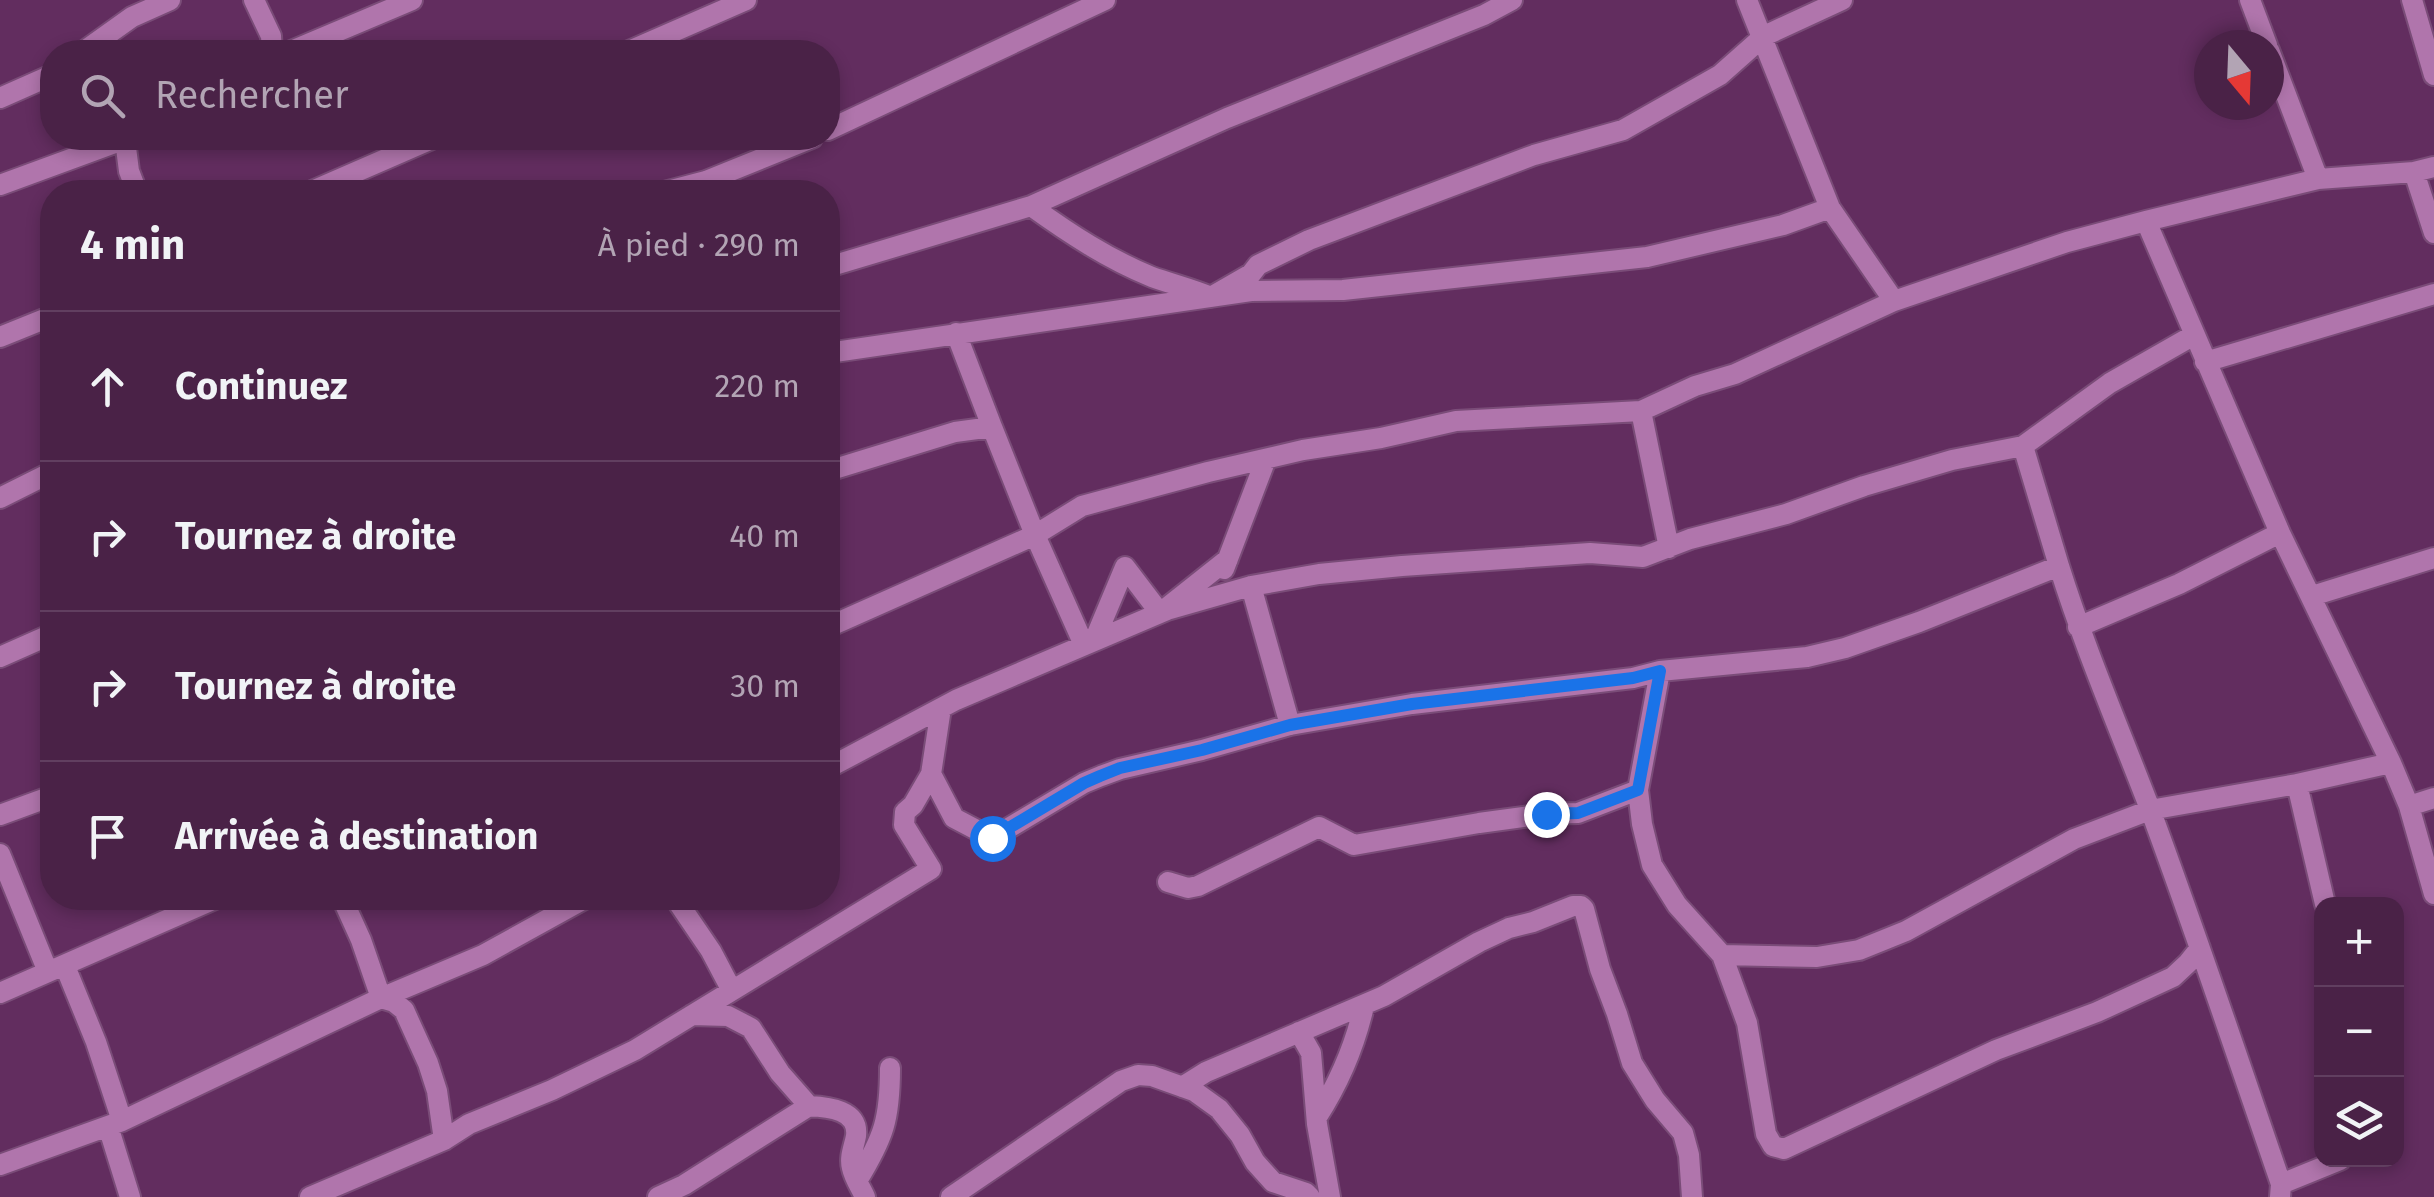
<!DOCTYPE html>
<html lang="fr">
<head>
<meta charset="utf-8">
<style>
	:root { --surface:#4a2247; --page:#542f52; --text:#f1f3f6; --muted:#b2a4b4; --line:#613f60 }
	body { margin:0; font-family:"Fira Sans",sans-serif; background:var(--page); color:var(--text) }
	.controls { position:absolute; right:30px; bottom:30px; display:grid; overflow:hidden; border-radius:20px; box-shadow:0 5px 15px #0003 }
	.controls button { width:90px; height:90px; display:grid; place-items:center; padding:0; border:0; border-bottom:2px solid var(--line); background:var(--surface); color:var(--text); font:50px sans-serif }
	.compass { position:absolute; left:2194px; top:30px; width:90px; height:90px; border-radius:50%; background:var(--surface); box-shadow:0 5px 15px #0003; rotate:161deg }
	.stop { position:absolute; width:30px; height:30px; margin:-22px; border:8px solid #1a73e8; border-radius:50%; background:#fff }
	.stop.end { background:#1a73e8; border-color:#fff; box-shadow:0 2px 10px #0008 }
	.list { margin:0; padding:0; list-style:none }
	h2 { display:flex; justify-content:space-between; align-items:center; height:130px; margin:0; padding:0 40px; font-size:42px }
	h2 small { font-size:32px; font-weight:400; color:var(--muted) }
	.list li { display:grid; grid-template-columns:65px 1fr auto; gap:30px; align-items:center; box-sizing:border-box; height:150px; padding:0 40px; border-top:2px solid var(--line) }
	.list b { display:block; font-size:38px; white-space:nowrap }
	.list em { font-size:32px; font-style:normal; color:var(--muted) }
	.icon { flex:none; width:55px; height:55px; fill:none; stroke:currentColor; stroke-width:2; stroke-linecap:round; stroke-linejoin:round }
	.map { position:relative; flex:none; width:2434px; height:1197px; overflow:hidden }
	.search { position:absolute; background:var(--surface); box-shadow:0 5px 15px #0003; left:40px; top:40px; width:800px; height:110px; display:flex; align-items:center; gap:25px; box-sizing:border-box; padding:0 35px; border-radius:40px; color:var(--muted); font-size:38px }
	.panel { position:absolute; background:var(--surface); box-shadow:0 5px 15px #0003; left:40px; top:180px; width:800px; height:730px; border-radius:40px }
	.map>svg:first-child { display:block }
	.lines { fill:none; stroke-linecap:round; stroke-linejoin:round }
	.minor-casing { stroke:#7a4c78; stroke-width:24 }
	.minor { stroke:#b075ac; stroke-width:20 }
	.route { stroke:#1a73e8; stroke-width:12 }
</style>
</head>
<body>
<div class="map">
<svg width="2434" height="1197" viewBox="0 0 2434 1197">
	<rect width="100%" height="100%" fill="#622d5f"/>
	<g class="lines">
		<defs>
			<path id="minor" d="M254 0 271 36 272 52
				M1747 0 1830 208
				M2250 0 2267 45
				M2412 0 2434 75
				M2269 50 2318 179
				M83 52 132 17 170 0
				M289 52 412 0
				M627 52 746 0
				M0 98 52 75
				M828 130 1105 0
				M125 140 129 171 137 192
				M2414 172 2434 233
				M0 185 128 138
				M310 192 434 138
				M664 192 706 181 812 138
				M1031 206C1070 234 1108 259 1152 277 1172 284 1192 289 1211 297L1251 274 1258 265 1309 240 1534 155 1623 130 1720 75 1764 36 1842 0
				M2146 221 2280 533 2391 763 2409 806 2434 894
				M828 267 1031 206 1227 118 1484 15 1512 0
				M0 337 52 316
				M828 353 1251 291 1343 290 1647 257 1783 225 1830 208 1894 301 2067 242 2146 221 2318 179 2414 172 2434 167
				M2205 362 2434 294
				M1641 411 1669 548
				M992 427 1035 535 1084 645
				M828 471 955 432 992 427 956 333
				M0 498 52 472
				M2059 566C2085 649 2119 728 2150 809 2196 933 2238 1059 2281 1184L2280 1197
				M1224 569 1266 459
				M1251 586 1290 725
				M2312 596 2434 558
				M828 627 1035 535 1082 506 1208 472 1303 450 1381 438 1456 421 1641 411 1695 386 1735 374 1894 301
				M2078 627 2179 584 2280 533
				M1094 641 1125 567 1160 613 1228 559
				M0 657 52 634
				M1660 671 1638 790 1642 824 1652 865 1677 905 1722 955 1817 957 1859 950 1906 931 2074 839 2150 810 2297 784 2391 763
				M941 708 931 774 954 818 992 838 1084 783 1101 776 1120 769 1202 750 1290 725 1412 704 1633 678 1660 671 1807 657 1845 648 1919 622 2059 566 2023 446
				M828 768 956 700 1167 610 1251 586 1319 574 1402 566 1590 553 1643 557 1690 539 1786 514 1864 486 1952 460 2023 446 2110 383 2194 335
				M2297 784 2325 904
				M2409 806 2434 798
				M0 815 52 796
				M0 854 48 972
				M1168 882 1188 888 1198 886 1319 827 1354 845 1479 823 1546 814 1578 813 1638 790
				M342 898 361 940 381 998 394 1002 404 1010 428 1063 437 1091 444 1140
				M675 898 711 951 731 989
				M1722 955 1747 1023 1766 1134 1773 1146 1784 1149 1996 1050 2097 1012 2173 977 2188 963 2200 948
				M65 966 96 1042 122 1121
				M0 993 217 898
				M692 1015 728 1016 751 1028 780 1073 809 1106C829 1107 859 1110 856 1136 854 1147 849 1157 852 1168 854 1178 861 1188 865 1197
				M1299 1032 1311 1053 1317 1124 1330 1197
				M1182 1087 1206 1072 1384 996 1479 942 1509 928 1533 922 1573 906H1581L1584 909 1600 969 1617 1014 1632 1063 1655 1100 1683 1133 1689 1155 1692 1197
				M1317 1117C1339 1083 1355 1045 1364 1006
				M108 1126 130 1197
				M0 1165 122 1121 381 998 483 955 586 898
				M857 1181C884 1137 890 1119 890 1068
				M2281 1184 2340 1160
				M310 1197 444 1140 469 1124 552 1090 635 1050 931 869 904 825 905 812 913 805 931 774
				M658 1197 684 1185 809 1106
				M951 1197 1121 1081 1138 1075 1152 1076 1194 1091 1219 1109 1240 1135 1255 1162 1273 1182 1306 1193 1310 1197"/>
		</defs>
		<!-- minor casing -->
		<use href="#minor" class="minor-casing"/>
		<!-- minor -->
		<use href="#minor" class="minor"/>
	</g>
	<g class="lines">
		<!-- route -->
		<path class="route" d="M992 838 1084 783 1100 776 1120 768 1202 750 1290 725 1412 704 1633 678 1660 671 1638 790 1578 813 1546 814"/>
	</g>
</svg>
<div class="controls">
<button>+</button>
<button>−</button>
<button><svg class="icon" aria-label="layers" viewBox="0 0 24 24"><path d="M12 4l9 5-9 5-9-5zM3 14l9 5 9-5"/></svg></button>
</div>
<svg class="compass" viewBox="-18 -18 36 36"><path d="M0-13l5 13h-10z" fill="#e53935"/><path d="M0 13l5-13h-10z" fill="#b2a4b4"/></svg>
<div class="stop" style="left:992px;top:838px"></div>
<div class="stop end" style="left:1546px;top:814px"></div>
<div class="search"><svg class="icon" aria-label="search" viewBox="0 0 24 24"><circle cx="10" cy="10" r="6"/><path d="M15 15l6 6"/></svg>Rechercher</div>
<section class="panel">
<h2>4 min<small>À pied · 290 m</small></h2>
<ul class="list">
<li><svg class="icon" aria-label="ahead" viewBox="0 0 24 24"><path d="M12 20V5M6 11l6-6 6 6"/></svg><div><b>Continuez</b></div><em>220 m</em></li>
<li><svg class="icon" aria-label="right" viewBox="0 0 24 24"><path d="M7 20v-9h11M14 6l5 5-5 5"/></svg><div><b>Tournez à droite</b></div><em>40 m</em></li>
<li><svg class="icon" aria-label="right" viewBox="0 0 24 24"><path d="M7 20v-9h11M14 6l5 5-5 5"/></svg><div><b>Tournez à droite</b></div><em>30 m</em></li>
<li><svg class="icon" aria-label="arrive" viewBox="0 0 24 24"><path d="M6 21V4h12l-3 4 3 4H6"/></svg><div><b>Arrivée à destination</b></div></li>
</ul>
</section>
</div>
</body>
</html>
